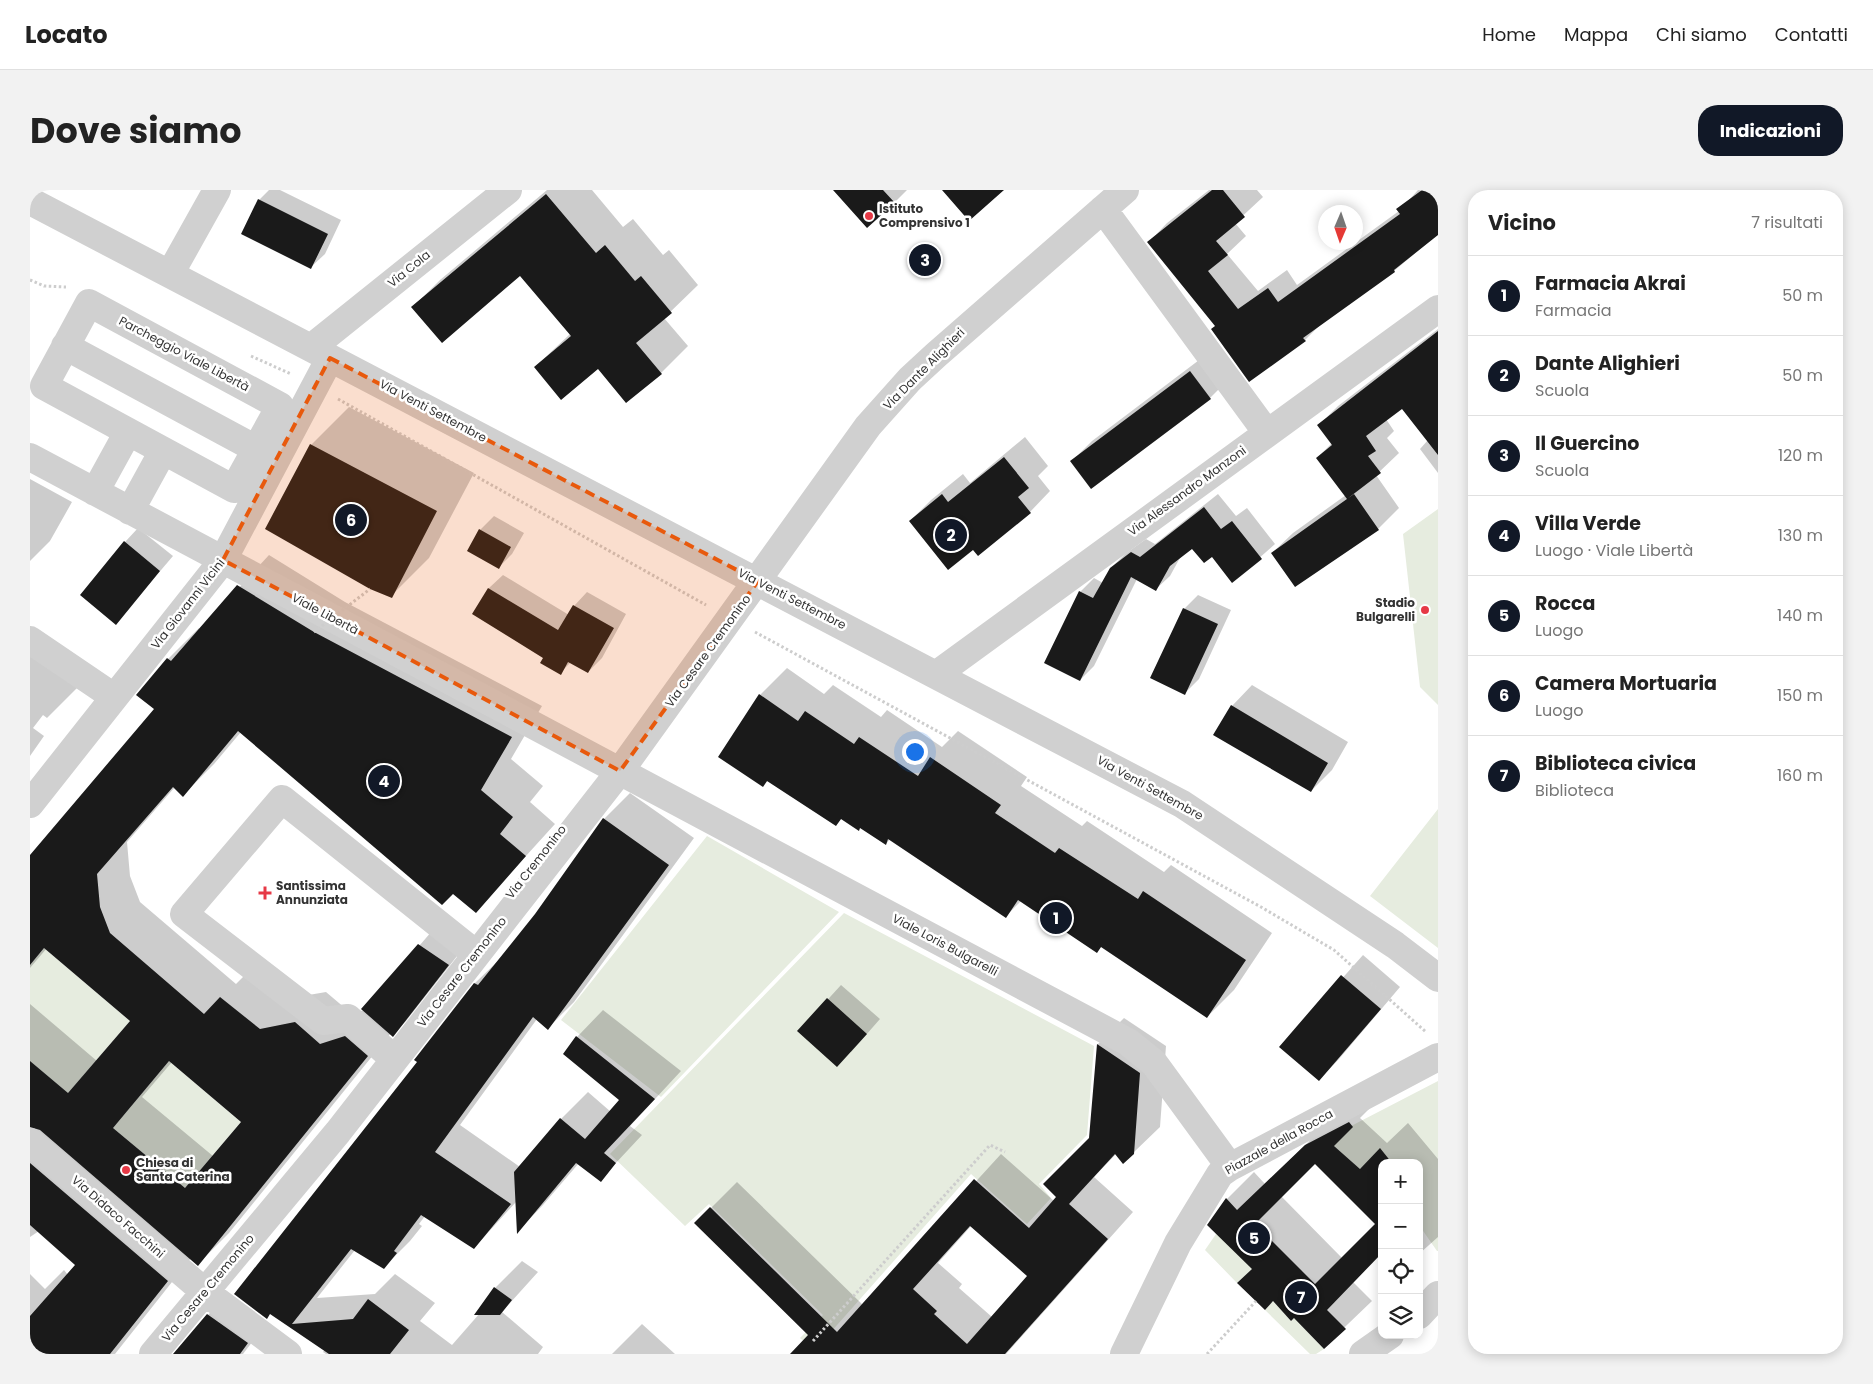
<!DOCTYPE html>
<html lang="it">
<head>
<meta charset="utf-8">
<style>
	:root { --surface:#fff; --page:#f2f2f2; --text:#222; --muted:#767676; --line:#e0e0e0; --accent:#111827 }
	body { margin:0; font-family:Poppins,sans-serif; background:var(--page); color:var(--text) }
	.controls { position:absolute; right:15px; bottom:15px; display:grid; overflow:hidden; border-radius:10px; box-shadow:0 2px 12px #0003 }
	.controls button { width:45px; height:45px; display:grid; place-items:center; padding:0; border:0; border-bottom:1px solid var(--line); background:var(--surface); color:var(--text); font:25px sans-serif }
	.compass { position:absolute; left:1288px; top:15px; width:45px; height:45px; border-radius:50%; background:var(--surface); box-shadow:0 2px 12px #0003; rotate:182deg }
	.you { position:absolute; left:884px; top:561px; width:18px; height:18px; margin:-12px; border:4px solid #fff; border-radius:50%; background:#1a73e8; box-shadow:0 0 0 8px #1a73e833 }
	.badge { display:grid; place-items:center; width:32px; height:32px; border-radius:50%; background:var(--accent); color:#fff; font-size:16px; font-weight:700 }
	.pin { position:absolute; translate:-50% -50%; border:2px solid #fff; box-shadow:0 1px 5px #0006 }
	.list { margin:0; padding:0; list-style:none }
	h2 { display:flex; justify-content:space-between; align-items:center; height:65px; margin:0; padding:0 20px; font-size:21px }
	h2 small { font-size:16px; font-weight:400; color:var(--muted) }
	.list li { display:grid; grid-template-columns:32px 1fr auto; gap:15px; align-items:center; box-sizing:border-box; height:80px; padding:0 20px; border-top:1px solid var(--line) }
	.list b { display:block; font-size:19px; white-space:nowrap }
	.list p { margin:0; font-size:16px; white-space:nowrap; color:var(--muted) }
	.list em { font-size:16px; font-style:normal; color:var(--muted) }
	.icon { flex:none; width:28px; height:28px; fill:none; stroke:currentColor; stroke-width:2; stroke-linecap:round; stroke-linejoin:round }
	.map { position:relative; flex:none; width:1408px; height:1164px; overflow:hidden; border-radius:20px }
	header { display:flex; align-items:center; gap:30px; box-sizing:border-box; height:70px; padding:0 25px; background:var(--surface); border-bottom:1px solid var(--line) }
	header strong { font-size:24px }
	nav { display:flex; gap:28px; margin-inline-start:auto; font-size:18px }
	.intro { display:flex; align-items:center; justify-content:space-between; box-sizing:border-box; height:120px; padding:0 30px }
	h1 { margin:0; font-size:35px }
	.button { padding:12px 22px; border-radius:20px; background:var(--accent); color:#fff; font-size:18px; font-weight:700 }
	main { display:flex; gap:30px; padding:0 30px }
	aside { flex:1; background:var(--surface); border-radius:20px; box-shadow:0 2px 12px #0003 }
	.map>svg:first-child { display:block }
	.green { fill:#e6ecdf }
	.shadow { fill:#0003; fill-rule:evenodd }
	.building { fill:#1a1a1a; fill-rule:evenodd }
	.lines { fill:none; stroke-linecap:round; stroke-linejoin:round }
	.path { stroke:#cdcdcd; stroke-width:3; stroke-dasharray:2.5 2.5; stroke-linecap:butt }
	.minor { stroke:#d0d0d0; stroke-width:28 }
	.path-bridge { stroke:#cdcdcd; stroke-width:3; stroke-dasharray:2.5 2.5; stroke-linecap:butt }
	.marked { fill:#e8590c; fill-opacity:0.2; stroke:#e8590c; stroke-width:4; stroke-dasharray:10 6; stroke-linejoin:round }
	.poi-dot { fill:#e63946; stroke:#fff; stroke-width:2 }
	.labels { text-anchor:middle; stroke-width:5; stroke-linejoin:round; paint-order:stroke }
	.poi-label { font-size:12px; font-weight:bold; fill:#333; stroke:#fff; text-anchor:start }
	.street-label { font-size:12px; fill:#333; stroke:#fff }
</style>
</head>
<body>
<header>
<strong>Locato</strong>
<nav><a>Home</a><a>Mappa</a><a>Chi siamo</a><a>Contatti</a></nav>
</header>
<div class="intro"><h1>Dove siamo</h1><a class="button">Indicazioni</a></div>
<main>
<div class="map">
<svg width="1408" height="1164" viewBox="0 0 1408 1164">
	<rect width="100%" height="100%" fill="#fff"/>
	<!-- green -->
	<path class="green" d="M1408 319V515L1390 497 1373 344Z
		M1408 619V758L1340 706Z
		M677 646 809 722 631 907 531 830Z
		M814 723 1064 856 1057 945 1009 994 1021 1008 997 1034 941 984 784 1161 770 1148 793 1125 679 1014 655 1036 580 964Z
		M14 758 100 831 38 903 0 871V775Z
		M139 871 211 932 155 998 83 938Z
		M1408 891V1061H1407L1389 1035V1014L1393 1010 1389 1005V973H1362L1350 959 1330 979 1296 949Z
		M1186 1044 1231 1071 1207 1093 1175 1060Z
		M1243 1111 1261 1131 1274 1118 1272 1136 1294 1159 1286 1164H1280L1235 1120Z"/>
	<!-- shadow -->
	<path class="shadow" d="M239 0H250L311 30 295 64 281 77 229 10Z
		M517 0H562L593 37 603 29 633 65 639 60 668 95 634 128 658 156 631 183 596 212 568 178 505 177 540 144 490 84 383 117 410 90Z
		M805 0H877L864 13Z
		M1179 0H1227L1233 7 1205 33 1216 46 1197 64 1228 101 1257 80 1267 95 1369 21 1388 0H1408V44L1364 81 1294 131 1275 150 1186 136 1119 52 1137 33Z
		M1408 139V283L1390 259 1398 250 1373 217 1356 229 1364 241 1357 248 1369 263 1346 285 1369 318 1348 339 1242 363 1263 343 1316 305 1287 268 1302 253 1289 235 1308 216Z
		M1181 161 1201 187 1180 208 1061 298 1042 271 1062 251Z
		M319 217 444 283 399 368 361 406 281 255Z
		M995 247 1018 276 1008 286 1020 301 1000 322 943 358 880 331 901 310 933 284 940 293Z
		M0 289 42 312 20 351 0 371Z
		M1188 304 1206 326 1217 318 1245 354 1203 391 1182 365 1162 357 1151 366 1140 386 1126 399 1107 389 1064 476 1050 490V402L1064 388 1073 393 1081 378 1095 364 1116 349 1125 354Z
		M464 326 494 343 482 364 469 377 450 340Z
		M108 338 143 366 86 433 95 352Z
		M239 365 315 412 512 516 481 569 513 596 500 612 525 634 446 721 211 542 184 574 153 605 145 597 97 652 100 686 110 712 206 794 222 778 261 808 296 802 322 824 334 820 402 741 431 761 376 831 362 845 361 843 199 1043 168 1074 161 1068 85 1164H0V1084L15 1099 34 1080 38 1085 47 1075 9 1041 0 1047V814L67 871 102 831 17 758 0 778V667L126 518 138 469 169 438 170 440ZM142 872 213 931 183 966 112 907Z
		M473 385 539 425 544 416 557 402 596 424 572 468 558 482 541 472 530 483 514 468 444 423 459 398Z
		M1168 405 1201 420 1169 489 1155 503 1154 419Z
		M0 439 48 497 17 528 13 525 3 538 14 546 0 566Z
		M757 478 794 504 803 495 851 527 857 520 912 557 928 541 997 587 991 596 1052 636 1057 631 1134 682 1141 675 1242 743 1204 800 1177 827 1072 756 1067 761 991 711 976 726 860 649 856 654 831 637 812 628 806 635 739 590 733 595 730 505Z
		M1222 495 1318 552 1302 580 1281 601 1202 516Z
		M600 603 664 648 544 812 518 838 507 829 430 935 490 977 531 929 558 902 581 922 591 910 547 847 573 820 651 881 600 936 612 945 570 990 549 973 513 1015 488 1041 486 1012 444 1058 395 1026 389 1034 392 1036 380 1051 354 1077 325 1060 287 1108 345 1104 365 1084 405 1113 390 1131 422 1155 450 1123H446L465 1098 492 1071 508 1082 472 1122 513 1157 508 1164H296L293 1162 295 1159 241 1123 389 872 386 870 445 793 472 767 506 725 574 629Z
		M1333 765 1370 797 1309 869 1289 890 1251 857Z
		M811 795 850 829 821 862 769 841Z
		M1094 828 1136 856 1130 937 1103 963 1086 964 1064 987 1103 1022 976 1164H762L779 1145 666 1033 707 992 833 1115 971 964 1024 1011 1061 948 1068 854ZM942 1035 999 1086 962 1127 929 1098 932 1094 908 1073Z
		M1349 909 1330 928 1357 953 1378 933 1408 969V1047L1389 1064V973H1352V1062L1323 1092 1342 1111 1294 1157 1223 1079 1179 1035 1197 1009 1224 982 1235 994 1303 928ZM1285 972 1346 1034 1312 1068 1251 1006Z
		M197 1105 236 1134 213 1164H146L178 1125Z
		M612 1134 645 1164H582Z"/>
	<!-- building -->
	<path class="building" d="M803 0H853L865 13 837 38Z
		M912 0H974L939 31Z
		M1182 0H1193L1215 27 1186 51 1198 65 1178 81 1208 119 1238 98 1248 112 1370 24 1366 19 1392 0H1408V45L1364 80 1365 82 1273 148 1276 151 1219 192 1181 139 1185 136 1117 52Z
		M516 4 566 63 575 55 605 91 611 86 642 123 606 153 632 184 596 213 568 179 531 210 504 177 541 146 490 86 412 153 381 117Z
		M228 9 298 44 281 79 211 44Z
		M1408 141V265L1372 219 1336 246 1346 261 1338 266 1351 283 1317 309 1286 268 1302 255 1287 235Z
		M1160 181 1181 209 1061 299 1040 271Z
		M280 254 407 321 362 408 340 399 235 339Z
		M974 267 999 298 988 307 1001 323 948 366 943 360 918 380 879 331 912 304 918 312Z
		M1324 304 1349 340 1265 397 1241 363Z
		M1174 317 1191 339 1202 331 1232 369 1202 393 1182 367 1174 373 1162 359 1140 376 1126 401 1101 387 1050 491 1014 473 1049 401 1063 408 1080 378 1101 362 1110 367Z
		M449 339 481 357 469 379 437 361Z
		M94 351 130 381 86 435 50 405Z
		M207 395 284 442 482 547 451 600 483 627 470 644 496 666 446 723 423 704 412 715 208 541 153 607 143 597 67 684 70 717 80 743 174 824 190 807 230 839 265 832 290 854 315 846 338 866 168 1076 10 940 0 937V871L38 903 100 831 14 758 0 775V665L124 519 106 505 137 468 141 471ZM139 871 211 932 155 998 83 938Z
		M458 398 528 440 543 415 584 438 558 483 538 472 531 485 510 473 513 468 442 424Z
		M1153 418 1188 434 1155 505 1120 488Z
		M729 504 768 531 775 521 824 554 829 547 888 586 900 567 971 615 965 623 1025 663 1029 658 1108 709 1113 701 1216 770 1177 828 1071 757 1067 763 988 710 976 728 858 649 856 655 830 638 829 641 811 629 806 636 737 591 733 597 688 567Z
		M1201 515 1298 573 1281 602 1183 545Z
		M573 628 639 675 518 840 503 827 405 962 481 1014 444 1059 391 1025 364 1061 367 1063 354 1079 321 1059 262 1134 323 1129 338 1109 379 1140 360 1164H299L240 1124 237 1129 204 1104 387 872 384 870 444 793 448 795 505 724Z
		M388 754 419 775 363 847 331 819Z
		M1311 785 1351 819 1289 891 1249 857Z
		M797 808 837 844 807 877 767 841Z
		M546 846 625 909 574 963 586 973 571 992 546 973 487 1044 484 982 530 928 555 949 589 910 533 864Z
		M1067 854 1110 883 1104 964 1093 974 1085 964 1039 1014 1078 1049 975 1164H760L778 1145 664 1033 680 1017 807 1142 944 989 999 1038 1026 1007 1013 994 1059 948ZM940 1036 997 1086 937 1154 904 1124 907 1121 883 1099Z
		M1319 932 1323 937 1304 956 1330 979 1350 958 1362 973H1352V1063L1297 1120 1316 1139 1294 1159 1264 1128 1261 1131 1243 1111 1235 1120 1207 1093 1222 1079 1177 1035 1196 1008 1207 1020 1275 955ZM1285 974 1345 1034 1285 1094 1225 1034Z
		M0 973 138 1091 80 1164H0V1126L45 1075 0 1035Z
		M464 1097 482 1110 470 1125H444Z
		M177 1124 218 1153 210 1164H143Z"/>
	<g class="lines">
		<!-- path -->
		<path class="path" d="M0 90 14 96 36 97
			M221 166 261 184
			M308 209 676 415
			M725 442 1231 717 1304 760 1396 842
			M783 1151 960 955 975 962
			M1177 1164 1226 1111"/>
		<!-- minor -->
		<path class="minor" d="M0 11 1152 614 1365 755 1408 788
			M1073 19 1237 243
			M140 84 187 0
			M59 113 250 216 204 299 14 196Z
			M35 156 226 259
			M281 158 478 0
			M0 267 1098 852 1124 873 1200 977
			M65 302 98 242
			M100 321 133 261
			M0 450 84 507
			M907 484 1408 119
			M0 614 193 370 300 168
			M364 869 318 828 293 831 154 724 252 609 446 764
			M0 952 175 1102 258 1164
			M1389 1125 1408 1105
			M123 1164 308 942 590 581 838 236 880 189 906 165 1095 0
			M1094 1164 1148 1053 1190 984 1200 977 1408 867
			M1333 1164 1360 1145"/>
		<!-- path-bridge -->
		<path class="path-bridge" d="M284 442 340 399"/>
	</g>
	<!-- marked area -->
	<path class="marked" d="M300 168 728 391 590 581 193 370Z"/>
	<!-- markers -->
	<g class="poi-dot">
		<circle cx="839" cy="26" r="5"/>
		<circle cx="1395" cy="420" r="5"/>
		<path d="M232.5 695.5h5v5h5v5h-5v5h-5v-5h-5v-5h5z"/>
		<circle cx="96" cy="980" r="5"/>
	</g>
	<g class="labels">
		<!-- poi labels -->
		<g class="poi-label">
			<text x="849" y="23">Istituto<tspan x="849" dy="14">Comprensivo 1</tspan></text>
			<text x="1385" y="417" text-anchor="end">Stadio<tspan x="1385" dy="14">Bulgarelli</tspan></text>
			<text x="246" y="700">Santissima<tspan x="246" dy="14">Annunziata</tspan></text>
			<text x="106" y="977">Chiesa di<tspan x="106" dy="14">Santa Caterina</tspan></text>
		</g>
		<!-- street labels -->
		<g class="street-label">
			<text transform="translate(379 79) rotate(-39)" y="4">Via Cola</text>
			<text transform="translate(154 164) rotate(28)" y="4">Parcheggio Viale Libertà</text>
			<text transform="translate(894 179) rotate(-45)" y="4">Via Dante Alighieri</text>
			<text transform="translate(403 221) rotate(28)" y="4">Via Venti Settembre</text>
			<text transform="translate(1157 301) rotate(-36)" y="4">Via Alessandro Manzoni</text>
			<text transform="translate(762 409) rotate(27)" y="4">Via Venti Settembre</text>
			<text transform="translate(158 414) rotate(-52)" y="4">Via Giovanni Vicini</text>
			<text transform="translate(295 424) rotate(28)" y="4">Viale Libertà</text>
			<text transform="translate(678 461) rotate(-54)" y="4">Via Cesare Cremonino</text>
			<text transform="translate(1120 598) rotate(29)" y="4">Via Venti Settembre</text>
			<text transform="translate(506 672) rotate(-52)" y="4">Via Cremonino</text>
			<text transform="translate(915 755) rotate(28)" y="4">Viale Loris Bulgarelli</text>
			<text transform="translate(432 782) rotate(-52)" y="4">Via Cesare Cremonino</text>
			<text transform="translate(1249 952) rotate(-29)" y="4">Piazzale della Rocca</text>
			<text transform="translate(88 1027) rotate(41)" y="4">Via Didaco Facchini</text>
			<text transform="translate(178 1098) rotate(-50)" y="4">Via Cesare Cremonino</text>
		</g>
	</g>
</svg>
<div class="controls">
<button>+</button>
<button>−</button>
<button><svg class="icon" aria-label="locate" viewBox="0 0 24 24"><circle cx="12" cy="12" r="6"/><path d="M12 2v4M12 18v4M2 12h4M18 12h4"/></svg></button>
<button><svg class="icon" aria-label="layers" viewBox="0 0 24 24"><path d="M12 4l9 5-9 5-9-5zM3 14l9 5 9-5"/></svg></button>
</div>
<svg class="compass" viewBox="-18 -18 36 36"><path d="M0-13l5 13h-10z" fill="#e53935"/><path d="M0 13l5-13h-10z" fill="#767676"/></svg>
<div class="you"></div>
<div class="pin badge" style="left:1026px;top:728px">1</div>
<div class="pin badge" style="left:921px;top:345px">2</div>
<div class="pin badge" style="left:895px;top:70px">3</div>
<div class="pin badge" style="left:354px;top:591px">4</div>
<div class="pin badge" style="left:1224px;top:1048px">5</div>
<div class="pin badge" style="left:321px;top:330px">6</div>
<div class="pin badge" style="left:1271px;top:1107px">7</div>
</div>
<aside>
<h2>Vicino<small>7 risultati</small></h2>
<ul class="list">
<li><span class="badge">1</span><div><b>Farmacia Akrai</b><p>Farmacia</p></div><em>50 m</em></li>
<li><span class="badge">2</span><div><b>Dante Alighieri</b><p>Scuola</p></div><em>50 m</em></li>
<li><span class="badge">3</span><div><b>Il Guercino</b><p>Scuola</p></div><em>120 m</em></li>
<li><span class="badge">4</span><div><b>Villa Verde</b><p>Luogo · Viale Libertà</p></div><em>130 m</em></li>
<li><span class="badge">5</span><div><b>Rocca</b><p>Luogo</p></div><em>140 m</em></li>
<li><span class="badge">6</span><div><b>Camera Mortuaria</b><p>Luogo</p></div><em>150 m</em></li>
<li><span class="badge">7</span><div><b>Biblioteca civica</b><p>Biblioteca</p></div><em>160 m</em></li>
</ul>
</aside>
</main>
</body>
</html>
